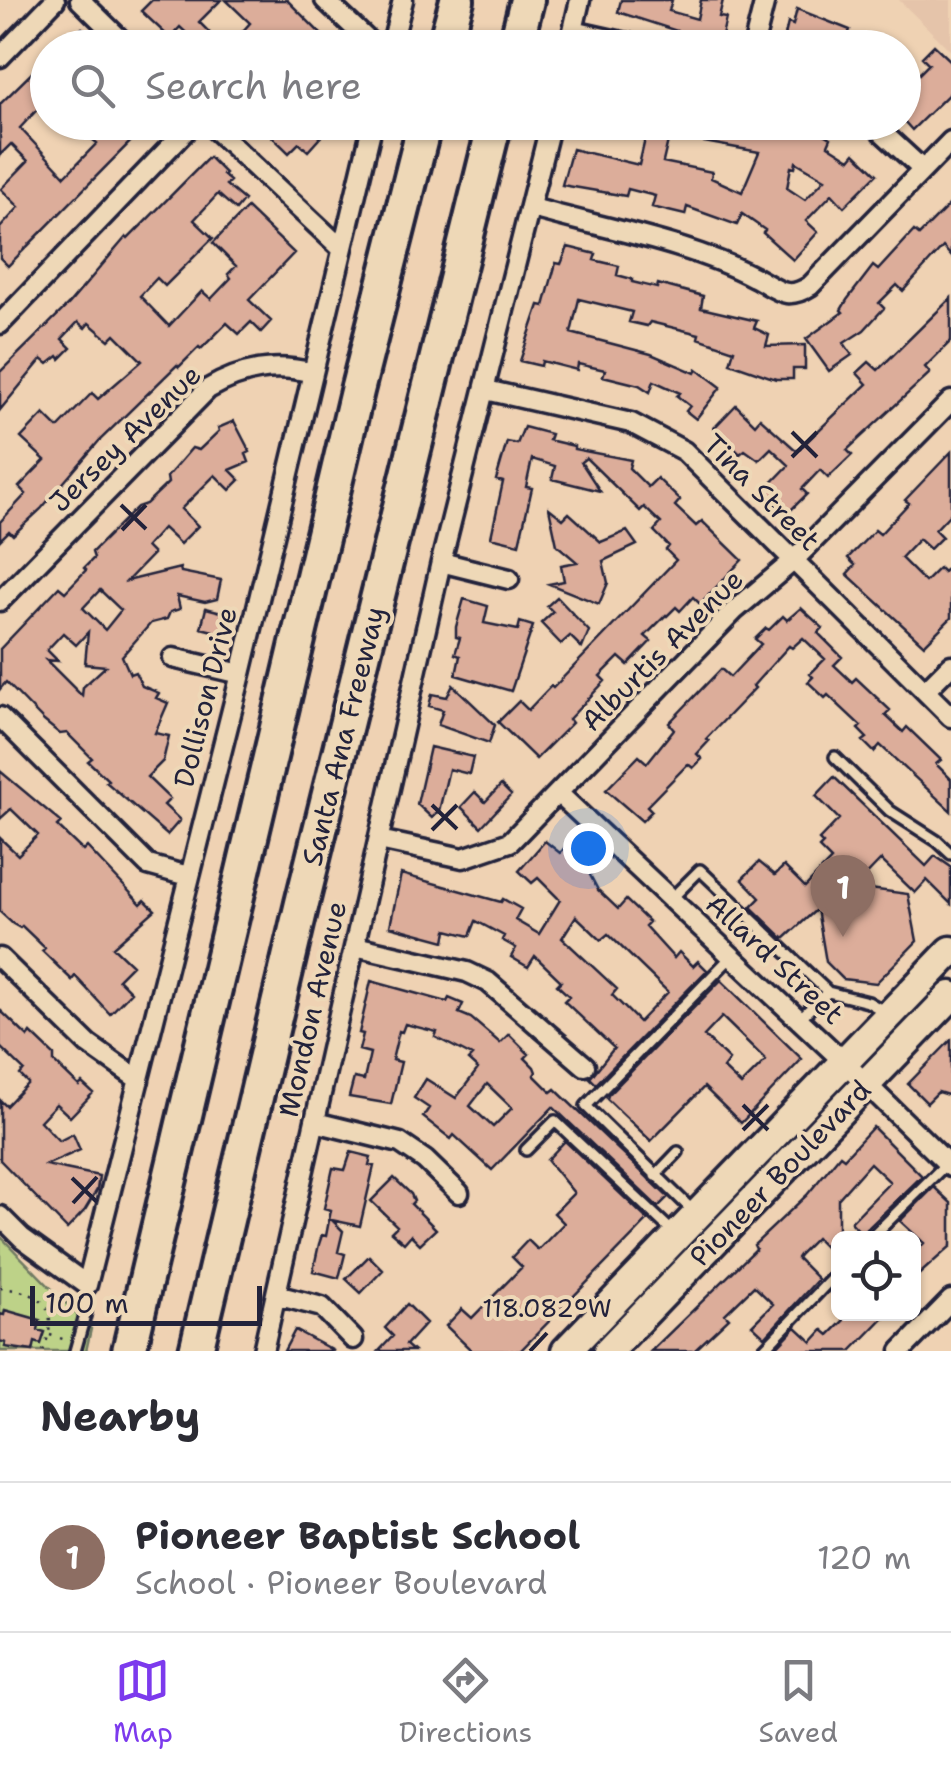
<!DOCTYPE html>
<html lang="en">
<head>
<meta charset="utf-8">
<style>
	:root { --surface:#fff; --page:#f7f7f7; --text:#2b2b33; --muted:#7c7c81; --line:#e1e1e2; --accent:#7c3aed }
	body { margin:0; font-family:"Shantell Sans",sans-serif; background:var(--page); color:var(--text) }
	.controls { position:absolute; right:30px; bottom:30px; display:grid; overflow:hidden; border-radius:15px; box-shadow:0 2px 8px #0004 }
	.controls button { width:90px; height:90px; display:grid; place-items:center; padding:0; border:0; border-bottom:2px solid var(--line); background:var(--surface); color:var(--text); font:50px sans-serif }
	.scale { position:absolute; left:30px; bottom:25px; width:232px; box-sizing:border-box; padding-left:10px; border:5px solid #22223b; border-top:0; font-size:28px; line-height:35px; white-space:nowrap; color:#22223b; -webkit-text-stroke:8px #eed8b7; paint-order:stroke }
	.you { position:absolute; left:588px; top:848px; width:35px; height:35px; margin:-25px; border:8px solid #fff; border-radius:50%; background:#1a73e8; box-shadow:0 0 0 15px #1a73e833 }
	.badge { display:grid; place-items:center; width:65px; height:65px; border-radius:50%; background:var(--accent); color:#fff; font-size:32px; font-weight:700 }
	.pin { position:absolute; translate:-50% -82px; filter:drop-shadow(0 2px 5px #0008) }
	.pin::after { content:''; position:absolute; top:52px; width:35px; height:30px; background:inherit; clip-path:polygon(0 0,100% 0,50% 100%) }
	.list { margin:0; padding:0; list-style:none }
	h2 { display:flex; justify-content:space-between; align-items:center; height:130px; margin:0; padding:0 40px; font-size:42px }
	h2 small { font-size:32px; font-weight:400; color:var(--muted) }
	.list li { display:grid; grid-template-columns:65px 1fr auto; gap:30px; align-items:center; box-sizing:border-box; height:150px; padding:0 40px; border-top:2px solid var(--line) }
	.list b { display:block; font-size:38px; white-space:nowrap }
	.list p { margin:0; font-size:32px; white-space:nowrap; color:var(--muted) }
	.list em { font-size:32px; font-style:normal; color:var(--muted) }
	.icon { flex:none; width:55px; height:55px; fill:none; stroke:currentColor; stroke-width:2; stroke-linecap:round; stroke-linejoin:round }
	.map { position:relative; flex:none; width:951px; height:1351px; overflow:hidden }
	.search { position:absolute; background:var(--surface); box-shadow:0 2px 8px #0004; left:30px; right:30px; top:30px; height:110px; display:flex; align-items:center; gap:25px; box-sizing:border-box; padding:0 35px; border-radius:55px; color:var(--muted); font-size:38px }
	.sheet { height:280px; background:var(--surface) }
	nav { display:flex; justify-content:space-around; align-items:center; box-sizing:border-box; height:140px; border-top:2px solid var(--line); background:var(--surface); font-size:28px; color:var(--muted) }
	nav a { display:grid; justify-items:center; gap:5px }
	nav .on { color:var(--accent) }
	.map>svg:first-child { display:block }
	.built { fill:#e5c4aa }
	.green { fill:#bdd288; stroke:#707a62; stroke-width:2.5 }
	.building { fill:#dcad9a; stroke:#22223b; stroke-width:2.5; fill-rule:evenodd }
	.lines { fill:none; stroke-linecap:round; stroke-linejoin:round }
	.lane-casing { stroke:#22223b; stroke-width:16 }
	.street-casing { stroke:#22223b; stroke-width:25 }
	.primary-casing { stroke:#22223b; stroke-width:35 }
	.highway-casing { stroke:#22223b; stroke-width:40 }
	.path { stroke:#22223b; stroke-width:2.5; stroke-dasharray:2.5 8; stroke-linecap:butt }
	.lane { stroke:#eed8b7; stroke-width:9 }
	.street { stroke:#eed8b7; stroke-width:18 }
	.primary { stroke:#eed8b7; stroke-width:28 }
	.highway { stroke:#eed8b7; stroke-width:32 }
	.ticks { fill:none; stroke:#22223b; stroke-width:4 }
	.labels { text-anchor:middle; stroke-width:8; stroke-linejoin:round; paint-order:stroke }
	.street-label { font-size:28px; fill:#22223b; stroke:#eed8b7 }
	.ticks-label { font-size:25px; text-anchor:middle; fill:#22223b; stroke:#eed8b7; stroke-width:8; stroke-linejoin:round; paint-order:stroke }
</style>
</head>
<body>
<div class="map">
<svg width="951" height="1351" viewBox="0 0 951 1351">
	<rect width="100%" height="100%" fill="#efd2b3"/>
	<filter id="ink" filterUnits="userSpaceOnUse"><feTurbulence type="fractalNoise" baseFrequency=".01" numOctaves="2"/><feDisplacementMap in="SourceGraphic" scale="20" xChannelSelector="R" yChannelSelector="G"/><feConvolveMatrix kernelMatrix="1 2 1 2 8 2 1 2 1" color-interpolation-filters="sRGB"/></filter>
	<g filter="url(#ink)">
		<!-- built -->
		<path class="built" d="M899 0H951V51Z"/>
		<!-- green -->
		<path class="green" d="M0 1236 91 1329 86 1351H0Z"/>
		<!-- building -->
		<path class="building" d="M152 0H221L199 22 209 32 198 44 180 27 170 38 155 24 141 11Z
			M226 0H287L335 48H235L246 36 242 32 250 23Z
			M621 0H672L669 11 697 19 701 0H723L719 17 726 18 720 45 618 12Z
			M797 9 850 30 843 48H782L788 23 793 25Z
			M82 28 91 37 81 48H57L74 30 77 33Z
			M934 45 951 61V92L912 130 904 121V89L929 64 922 57Z
			M48 57V98L20 128 65 176 97 143 92 139 108 122H150L8 266 0 258V228L19 207 1 189 28 161 11 144 0 155V104Z
			M257 122H334L308 151 299 143 289 153Z
			M649 122H765L764 127 792 134 796 122 811 126 831 138 828 145 850 159 855 153 877 174 844 207 832 194 806 221 818 232 793 260 763 233 765 230 742 214 737 225 687 207 685 215 652 207 655 196 628 189 626 196 562 185 572 149 639 165ZM671 128 694 134 693 140 759 152 742 192 711 178 712 172 663 162ZM796 162 825 179 805 200 787 188 791 167 795 168Z
			M209 157 225 173 223 175 230 181 226 185 244 200 236 210 218 194 194 220 213 238 165 286 157 278 140 296 169 326 202 291 211 299 231 278 228 274 236 266 213 243 247 208 294 253 249 300 271 321 261 332 251 322 239 334 227 323 201 349 199 347 179 367 177 365 99 441 41 509 13 535 9 531 0 540V522L26 494 19 487 45 460 21 438 44 414 58 428 92 393 98 399 142 361 115 334 109 340 89 323 85 328 78 322 62 339 71 348 60 359 58 356 48 364 42 359 0 410V372L69 304 126 237 128 239Z
			M951 203V256L943 247 903 291 897 285 879 303 884 308 864 330 844 343 852 355 829 371 806 339 843 312 841 310 847 300 873 266 878 270 914 231 919 235Z
			M568 247 596 254 594 260 619 266 617 275 632 279V282L657 288 658 284 703 296 701 308 757 321 754 328 769 335 766 346 805 345V369H793V379H776L730 363 734 350 698 338 699 334 650 322 647 326 629 322 632 312 579 299 571 333 651 354 695 373 697 369 721 387 696 419 686 411 690 406 677 396 680 393 654 381 650 392 639 385 603 376 605 370 578 364 577 370 542 361 541 366 520 361 539 305 544 306 556 263 561 264Z
			M951 298V341L925 367 930 373 847 450 852 455 828 478 820 470 802 489 807 494 786 515 763 492 789 465 771 448 759 460 745 450 740 454 714 428 736 405 755 424 760 418 797 451 867 384 857 373 869 362 878 370Z
			M234 421 250 452 246 454 249 462 230 470 240 480 230 490 215 475 181 509 198 526 180 544 163 528 146 547 153 554 127 581 180 568 181 572 221 580 217 599 205 602 177 596 180 609 170 612 167 619 151 623 122 656 130 674 135 672 142 686 159 693 156 698 168 703 155 733 169 736 163 761 147 777 170 799 164 805 180 820 167 835 106 782 108 780 88 761 92 758 67 733 60 734 44 721 6 682 0 689V649L59 587 65 592 86 570 84 568 94 558 92 552 137 507 146 504 168 483 167 477 192 448 199 450 219 431 218 428ZM100 590 121 610 105 630 83 608ZM88 632 85 664 106 666 83 687 82 696 46 660 58 661 47 650 63 633 76 645Z
			M524 427 551 434 549 440 574 446V449L631 460 629 468 648 487 657 478 680 500 675 506 696 526 702 521 742 560 700 604 693 597 680 611 676 607 667 616 666 615 645 636 651 641 628 665 619 657 600 676 605 681 569 719 572 723 536 759 498 722 519 701 528 710 551 686 553 688 676 560 666 550 669 546 654 531 661 523 644 507 640 511 586 458 581 462 600 491 552 479 555 466 532 459 526 487 532 488 519 544 491 537 503 482 496 480 507 442 517 444Z
			M951 452V513L935 530 942 537 930 549 919 539 901 558 925 582 939 568 943 572 951 564V618L924 645 847 574 855 565 848 558 875 530 880 534 909 503 905 500Z
			M549 508 563 519 569 513 601 542 627 531 637 545 603 561 608 583 599 604 549 584 564 581 561 565 577 562 557 545Z
			M557 597 589 631 582 648 570 636 561 644 541 623 553 612 547 606Z
			M464 599 488 606 484 623 518 630 520 622 533 626 511 691 456 675 460 656 455 654 460 638 456 637V627Z
			M206 608 233 615 227 640 212 636 213 631 201 628Z
			M801 608 823 628 818 633 842 657 834 665 852 682 856 678 890 710 885 715 903 732 907 727 941 760 936 764 951 779V811L880 745 874 752 863 741 867 738 858 729 861 726 828 695 825 698 808 682 813 677 810 674 825 659 803 638 792 648 789 646 759 679 753 686 755 688 706 739 709 741 697 754 702 759 693 768 688 764 647 806 652 811 642 821 606 790 639 756 647 763 674 729 669 723 721 669 730 677 761 644 755 639 766 628 769 630 783 616 787 620Z
			M453 685 495 725 489 743 438 725 443 710 429 706 432 694 447 697Z
			M430 747 473 757 469 774 449 769 439 811 432 818 417 804Z
			M0 771 61 822 57 826 83 851 87 847 141 904 145 900 155 910 113 947 132 965 118 979 131 992 110 1014 75 976 72 980 42 951 45 948 22 926 20 928 13 924 0 912V838L18 855 38 835 11 809 0 819Z
			M834 777 926 866 935 856 951 867V904L927 880 915 893 881 860 855 887 908 894 917 941 876 983 843 979 826 962 817 909 784 939 751 907 760 898 742 879 759 862 775 875 784 866 805 887 831 860 819 848 823 844 819 840 839 819 816 796Z
			M501 785 511 795 481 827 461 807 475 792 485 802Z
			M545 841 560 853 568 844 595 870 590 875 598 890 618 909 626 900 649 922 645 926 674 958 679 952 693 966 698 961 707 970 596 1084 590 1078 614 1048 564 1001 569 996 557 985 561 981 535 956 528 967 511 957 516 948 502 940 504 936 476 921 470 936 447 930 445 941 390 926 401 874 501 902 503 899 521 909 515 920 539 934 560 900 538 878 532 883 519 871ZM576 916 601 940 608 934 668 992 639 1022 612 995 617 989 562 938Z
			M721 980 802 1059 741 1123 704 1087 651 1141 607 1099 608 1095ZM722 1017 766 1060 741 1085 723 1068 729 1060 704 1036Z
			M371 981 447 1002 449 998 463 1004 459 1013 471 1018 500 1043 509 1034 529 1054 525 1058 534 1067 536 1072 534 1075 551 1092 555 1089 668 1197 658 1207 553 1107 492 1170 454 1135 451 1139 423 1117 429 1108 414 1098 426 1079 456 1098 478 1069 468 1060 472 1056 435 1037 437 1032 405 1024 402 1032 399 1031 392 1060 401 1062 391 1104 349 1097 354 1078 364 1080 370 1053 359 1050 363 1034 359 1033ZM487 1084 512 1108 493 1127 470 1106Z
			M0 1010 28 1037 31 1033 54 1055V1062L79 1086 82 1083 93 1093 70 1117 56 1104 40 1121 59 1141 73 1134 80 1150 46 1165 99 1176 97 1190 85 1210 67 1229 0 1160V1100L6 1106 28 1083 20 1075 24 1070 0 1047Z
			M951 1040V1096L938 1092 927 1103 908 1084Z
			M873 1127 922 1176 862 1234 851 1222 890 1182 870 1163 838 1199V1260L816 1238 799 1255 797 1258 818 1279 765 1337 752 1325 773 1304 754 1286 725 1314 729 1318 694 1351H651L756 1249 754 1245 807 1195 840 1155 844 1158Z
			M565 1141 648 1220 520 1351H472L446 1326 462 1309 472 1318 522 1267 512 1257 528 1240 538 1250 564 1223 554 1213 574 1193 547 1160Z
			M351 1152 371 1157 369 1165 374 1166 360 1226 332 1220 343 1231 338 1252 345 1254 339 1278 313 1271 319 1244 322 1235 326 1236 331 1210 324 1208 333 1168 345 1170Z
			M394 1178 411 1194 414 1201 411 1204 436 1229 420 1244 411 1235 404 1243 391 1232 397 1226 371 1201Z
			M934 1187 951 1203V1246L914 1279V1254L924 1243 900 1221Z
			M369 1256 383 1270 361 1293 346 1279Z
			M407 1304 426 1323 406 1345 413 1351H379L393 1336 385 1328Z
			M5 1310 40 1320 38 1330 45 1332 41 1344 35 1342 33 1351 5 1347 6 1343 0 1341V1314L4 1315Z
			M850 1314H887L851 1351H780L776 1348 796 1327 812 1342 823 1330 829 1335Z
			M295 1330 334 1351H284Z"/>
		<g class="lines">
			<defs>
				<path id="lane" d="M835 757 890 811 937 841 951 854
					M671 899 700 870 828 992 868 1002 887 1013
					M799 1019 828 992
					M526 1150 555 1121 675 1234
					M655 1176 678 1152
					M695 1213 586 1106 732 956
					M871 1238 947 1163
					M75 1351 86 1312 87 1285
					M762 1351 838 1272"/>
				<path id="street" d="M80 0 129 48
					M325 0 376 48
					M573 31 649 48
					M391 48 403 0
					M569 48 580 0
					M753 48 765 0
					M0 57 55 0
					M207 122 342 249
					M871 122 921 168
					M532 208C602 228 690 243 754 277 777 288 785 302 810 286L951 141
					M0 324 194 122
					M486 390 631 423 684 451 951 717
					M441 562 509 579
					M0 601 208 389C242 369 275 363 313 373
					M173 658 241 674
					M925 691 951 665
					M0 717 148 865 188 876
					M559 794 844 1062 951 1167
					M379 840 463 858 510 842 734 611 793 561 951 401
					M355 946 467 972 488 982 585 1066
					M0 958 88 1044 139 1080
					M315 1122 400 1143 425 1160 459 1193
					M0 1216 22 1238 87 1285 241 674 373 122
					M276 1295 322 1307 353 1339
					M263 1351 441 562 551 122
					M901 1351 951 1300"/>
				<path id="primary" d="M566 1351 951 951
					M608 1351 951 996"/>
				<path id="highway" d="M444 48 457 0
					M515 48 527 0
					M129 1351 357 391 425 122
					M196 1351 302 903 495 122"/>
			</defs>
			<!-- lane casing -->
			<use href="#lane" class="lane-casing"/>
			<!-- street casing -->
			<use href="#street" class="street-casing"/>
			<!-- primary casing -->
			<use href="#primary" class="primary-casing"/>
			<!-- highway casing -->
			<use href="#highway" class="highway-casing"/>
			<!-- path -->
			<path class="path" d="M0 1288C43 1292 61 1307 43 1351
				M50 1335 66 1340"/>
			<!-- lane -->
			<use href="#lane" class="lane"/>
			<!-- street -->
			<use href="#street" class="street"/>
			<!-- primary -->
			<use href="#primary" class="primary"/>
			<!-- highway -->
			<use href="#highway" class="highway"/>
		</g>
	</g>
	<!-- ticks -->
	<path class="ticks" d="M792 432 817 457M792 457 817 432M121 505 146 529M122 530 146 505M432 805 457 829M432 830 457 805M743 1105 768 1130M743 1130 768 1105M72 1178 97 1202M73 1203 97 1177M530 1351 547 1333"/>
	<g class="labels">
		<!-- street labels -->
		<g class="street-label">
			<text transform="translate(125 438) rotate(-44)" y="10">Jersey Avenue</text>
			<text transform="translate(762 492) rotate(45)" y="10">Tina Street</text>
			<text transform="translate(662 650) rotate(-45)" y="10">Alburtis Avenue</text>
			<text transform="translate(205 697) rotate(-76)" y="10">Dollison Drive</text>
			<text transform="translate(343 736) rotate(-76)" y="10">Santa Ana Freeway</text>
			<text transform="translate(775 959) rotate(43)" y="10">Allard Street</text>
			<text transform="translate(312 1009) rotate(-77)" y="10">Mondon Avenue</text>
			<text transform="translate(780 1173) rotate(-46)" y="10">Pioneer Boulevard</text>
		</g>
	</g>
	<g class="ticks-label">
		<text x="547" y="1317">118.082°W</text>
	</g>
</svg>
<div class="controls">
<button><svg class="icon" aria-label="locate" viewBox="0 0 24 24"><circle cx="12" cy="12" r="6"/><path d="M12 2v4M12 18v4M2 12h4M18 12h4"/></svg></button>
</div>
<div class="scale">100 m</div>
<div class="you"></div>
<div class="pin badge" style="left:843px;top:937px;background:#8d6e63">1</div>
<div class="search"><svg class="icon" aria-label="search" viewBox="0 0 24 24"><circle cx="10" cy="10" r="6"/><path d="M15 15l6 6"/></svg>Search here</div>
</div>
<section class="sheet">
<h2>Nearby<small></small></h2>
<ul class="list">
<li><span class="badge" style="background:#8d6e63">1</span><div><b>Pioneer Baptist School</b><p>School · Pioneer Boulevard</p></div><em>120 m</em></li>
</ul>
</section>
<nav>
<a class="on"><svg class="icon" aria-label="map" viewBox="0 0 24 24"><path d="M3 6l6-2 6 2 6-2v14l-6 2-6-2-6 2zM9 4v14M15 6v14"/></svg>Map</a>
<a><svg class="icon" aria-label="directions" viewBox="0 0 24 24"><path d="M12 3l9 9-9 9-9-9zM9 14v-3h6M13 9l2 2-2 2"/></svg>Directions</a>
<a><svg class="icon" aria-label="saved" viewBox="0 0 24 24"><path d="M7 4h10v16l-5-4-5 4z"/></svg>Saved</a>
</nav>
</body>
</html>
